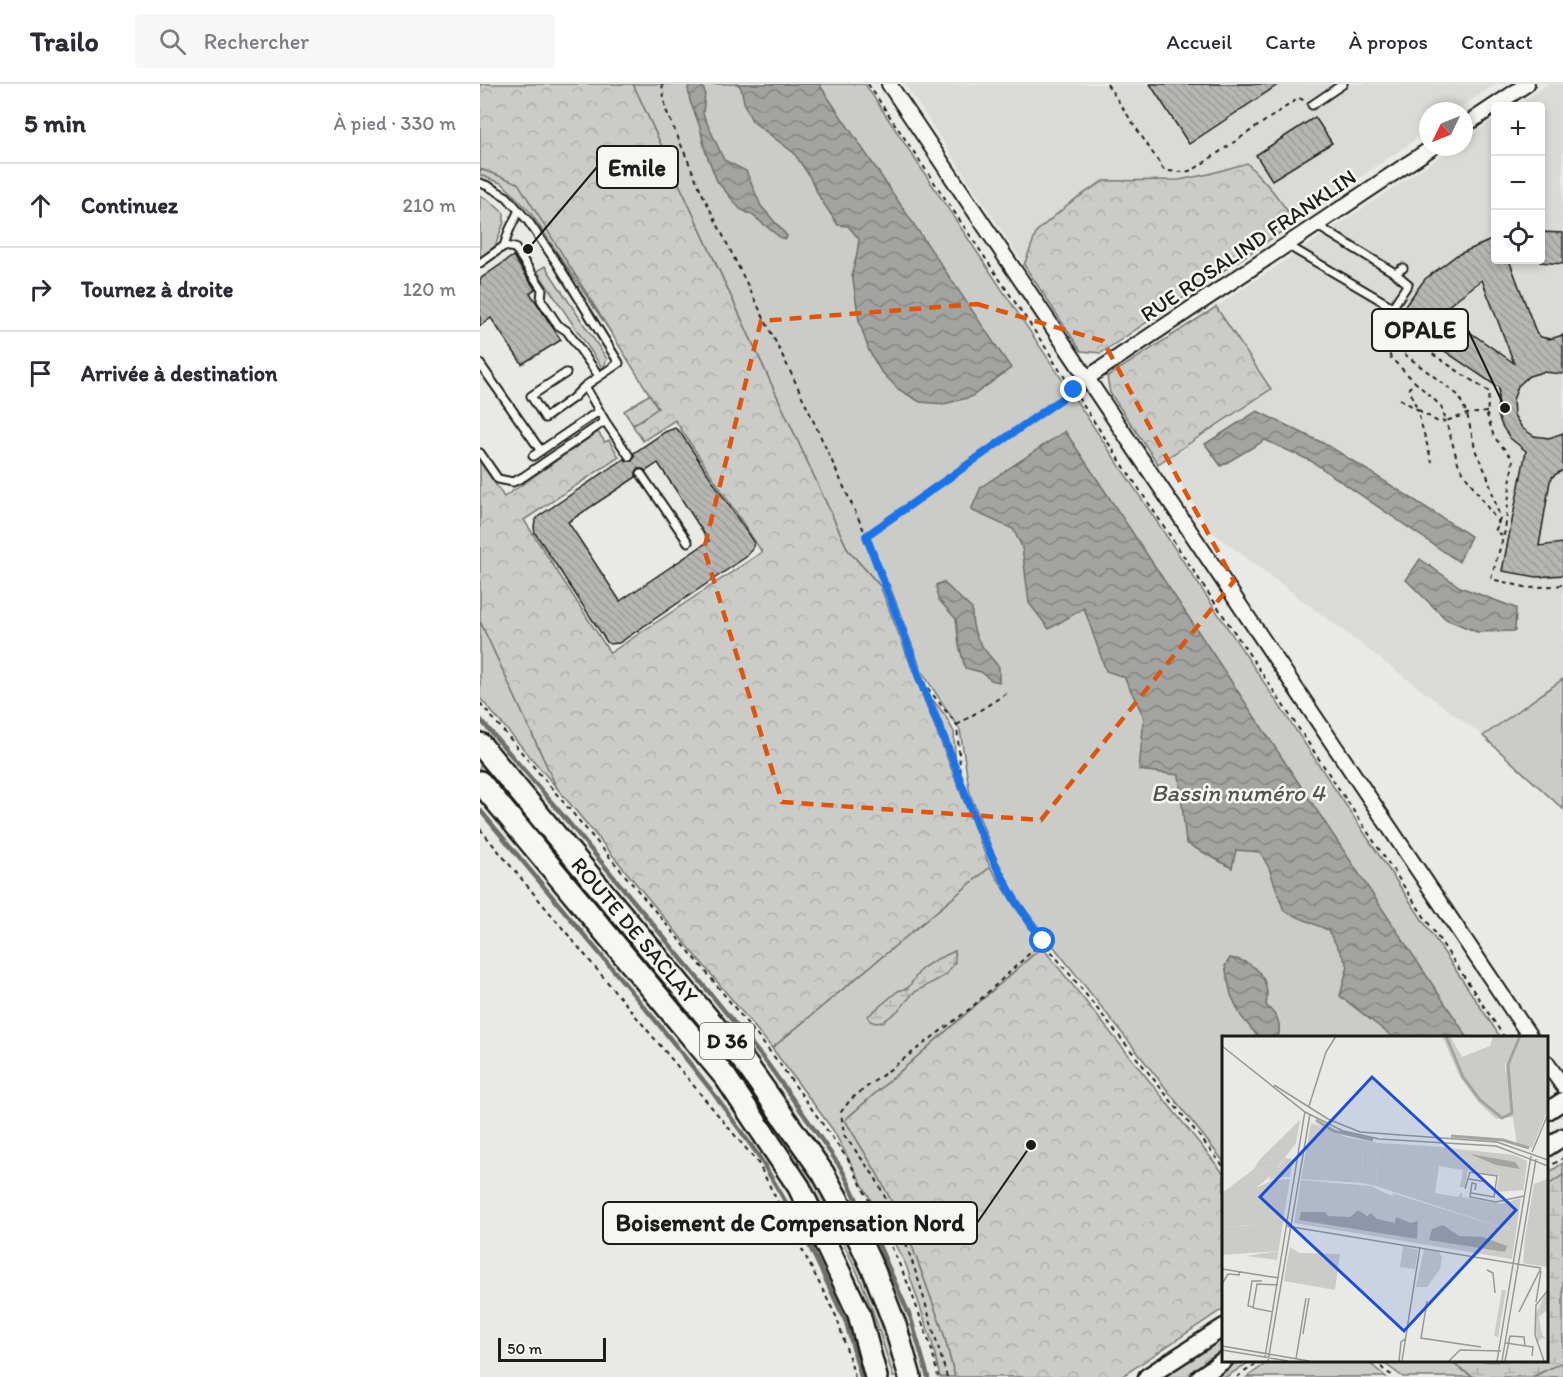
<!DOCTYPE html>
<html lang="fr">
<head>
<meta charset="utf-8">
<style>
	:root { --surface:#fff; --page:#f7f7f7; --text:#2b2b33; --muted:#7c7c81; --line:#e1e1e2 }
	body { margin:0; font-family:Itim,sans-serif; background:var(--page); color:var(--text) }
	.controls { position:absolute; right:18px; top:18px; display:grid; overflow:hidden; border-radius:6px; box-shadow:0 3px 9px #0003 }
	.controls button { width:54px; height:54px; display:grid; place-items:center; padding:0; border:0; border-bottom:2px solid var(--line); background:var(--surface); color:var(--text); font:30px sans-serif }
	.compass { position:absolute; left:939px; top:18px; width:54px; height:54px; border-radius:50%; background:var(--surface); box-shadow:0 3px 9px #0003; rotate:227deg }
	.scale { position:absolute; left:18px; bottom:15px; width:108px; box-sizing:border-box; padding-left:6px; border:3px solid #1c1c1c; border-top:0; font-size:16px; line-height:21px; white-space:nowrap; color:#1c1c1c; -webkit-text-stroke:4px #f6f6f2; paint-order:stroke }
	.stop { position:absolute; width:18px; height:18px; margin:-14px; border:4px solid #1a73e8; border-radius:50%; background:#fff }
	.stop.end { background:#1a73e8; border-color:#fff; box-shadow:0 2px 6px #0008 }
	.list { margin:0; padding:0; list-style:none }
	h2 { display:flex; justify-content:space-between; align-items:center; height:78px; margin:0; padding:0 24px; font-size:26px }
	h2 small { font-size:20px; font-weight:400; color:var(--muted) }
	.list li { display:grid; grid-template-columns:39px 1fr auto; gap:18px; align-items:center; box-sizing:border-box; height:84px; padding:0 24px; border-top:2px solid var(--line) }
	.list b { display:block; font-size:22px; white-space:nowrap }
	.list em { font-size:20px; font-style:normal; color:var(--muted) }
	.icon { flex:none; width:33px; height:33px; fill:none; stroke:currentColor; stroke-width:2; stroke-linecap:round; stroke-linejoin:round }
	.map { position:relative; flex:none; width:1083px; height:1293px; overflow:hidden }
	header { display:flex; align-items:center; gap:36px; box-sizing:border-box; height:84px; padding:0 30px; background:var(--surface); border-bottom:2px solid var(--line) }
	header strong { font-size:28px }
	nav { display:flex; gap:33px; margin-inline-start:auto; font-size:21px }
	.search { width:420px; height:54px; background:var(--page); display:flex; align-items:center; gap:15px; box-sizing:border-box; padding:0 21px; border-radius:6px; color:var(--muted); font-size:22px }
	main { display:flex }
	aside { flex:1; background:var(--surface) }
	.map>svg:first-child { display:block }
	.built { fill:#dadad6 }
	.green { fill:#cbcbc7; stroke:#747472; stroke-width:1.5 }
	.forest { fill:url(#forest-crowns); stroke:#747472; stroke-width:1.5 }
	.wetland { fill:url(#wetland-marsh); stroke:#747472; stroke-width:1.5 }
	.water { fill:url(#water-waves); stroke:#6d6d6c; stroke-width:1.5 }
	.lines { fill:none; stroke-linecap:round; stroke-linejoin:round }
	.stream { stroke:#6d6d6c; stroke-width:4.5 }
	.building { fill:url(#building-back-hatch); stroke:#1c1c1c; stroke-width:1.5; fill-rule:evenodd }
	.service-casing { stroke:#1c1c1c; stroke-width:11 }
	.minor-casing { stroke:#1c1c1c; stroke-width:18 }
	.tertiary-casing { stroke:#1c1c1c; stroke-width:21 }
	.primary-casing { stroke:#1c1c1c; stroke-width:26 }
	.path { stroke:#1c1c1c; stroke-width:2; stroke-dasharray:4.5 4.5; stroke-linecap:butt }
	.service { stroke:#f6f6f2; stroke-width:7 }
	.minor { stroke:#f6f6f2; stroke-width:14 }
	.tertiary { stroke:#f6f6f2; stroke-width:16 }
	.primary { stroke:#f6f6f2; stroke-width:21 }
	.route { stroke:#1a73e8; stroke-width:8 }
	.marked { fill:none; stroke:#de560d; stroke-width:4.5; stroke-dasharray:12 8; stroke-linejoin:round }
	.labels { text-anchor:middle; stroke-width:5; stroke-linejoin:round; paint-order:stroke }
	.shield { fill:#f6f6f2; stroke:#5d5d5c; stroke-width:1.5 }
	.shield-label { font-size:21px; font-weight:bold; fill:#1c1c1c }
	.street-label { font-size:22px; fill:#1c1c1c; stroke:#f6f6f2 }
	.water-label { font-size:24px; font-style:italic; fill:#525251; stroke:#f6f6f2 }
	.inset-river { fill:none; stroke:#a3a3a1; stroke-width:3 }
	.inset-road { fill:none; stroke:#979795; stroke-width:1.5 }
	.view { fill:#1d4ed8; fill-opacity:0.15; stroke:#1d4ed8; stroke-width:3 }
	.inset-edge { fill:none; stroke:#1c1c1c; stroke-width:3 }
	.leader { fill:none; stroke:#1c1c1c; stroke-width:2 }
	.callout-dot { fill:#1c1c1c; stroke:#f6f6f2; stroke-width:2 }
	.callout { fill:#f6f6f2; stroke:#1c1c1c; stroke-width:2 }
	.callout-label { font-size:24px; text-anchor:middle; font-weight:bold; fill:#1c1c1c }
</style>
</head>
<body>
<header>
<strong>Trailo</strong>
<div class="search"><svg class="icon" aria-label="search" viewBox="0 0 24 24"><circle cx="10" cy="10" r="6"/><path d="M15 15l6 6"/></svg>Rechercher</div>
<nav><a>Accueil</a><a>Carte</a><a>À propos</a><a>Contact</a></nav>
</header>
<main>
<aside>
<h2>5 min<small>À pied · 330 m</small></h2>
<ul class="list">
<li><svg class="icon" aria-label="ahead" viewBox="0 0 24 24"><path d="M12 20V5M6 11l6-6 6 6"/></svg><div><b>Continuez</b></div><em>210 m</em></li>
<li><svg class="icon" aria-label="right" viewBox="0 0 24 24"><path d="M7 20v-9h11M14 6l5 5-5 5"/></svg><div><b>Tournez à droite</b></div><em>120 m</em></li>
<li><svg class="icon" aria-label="arrive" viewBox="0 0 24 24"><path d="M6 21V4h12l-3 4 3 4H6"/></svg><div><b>Arrivée à destination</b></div></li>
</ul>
</aside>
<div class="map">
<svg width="1083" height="1293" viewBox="0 0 1083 1293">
	<defs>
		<pattern id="forest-crowns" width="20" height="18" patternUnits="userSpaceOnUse" patternTransform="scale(1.5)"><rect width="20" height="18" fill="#cbcbc7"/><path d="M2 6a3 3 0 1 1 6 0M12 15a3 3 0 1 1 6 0" fill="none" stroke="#aeaeaa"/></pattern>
		<pattern id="wetland-marsh" width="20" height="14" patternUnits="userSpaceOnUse" patternTransform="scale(1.5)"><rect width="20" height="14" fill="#cbcbc7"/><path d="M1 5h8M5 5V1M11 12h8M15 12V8" fill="none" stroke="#aeaeaa"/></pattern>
		<pattern id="water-waves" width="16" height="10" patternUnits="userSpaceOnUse" patternTransform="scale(1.5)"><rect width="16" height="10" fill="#a3a3a1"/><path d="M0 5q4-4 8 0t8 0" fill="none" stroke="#848482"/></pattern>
		<pattern id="building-back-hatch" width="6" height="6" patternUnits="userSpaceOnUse" patternTransform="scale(1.5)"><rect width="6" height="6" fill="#b6b6b3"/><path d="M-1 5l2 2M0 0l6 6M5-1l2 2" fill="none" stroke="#9c9c99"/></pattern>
	</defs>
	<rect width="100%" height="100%" fill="#e9e9e5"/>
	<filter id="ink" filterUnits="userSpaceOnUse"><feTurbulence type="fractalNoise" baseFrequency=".0167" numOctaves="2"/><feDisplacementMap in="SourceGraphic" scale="12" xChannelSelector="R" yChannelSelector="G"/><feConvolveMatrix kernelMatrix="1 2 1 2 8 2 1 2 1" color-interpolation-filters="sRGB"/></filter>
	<g filter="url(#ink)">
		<!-- built -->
		<path class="built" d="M425 0H1016L976 27H948V47L621 269 601 267Z
			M1068 0H1083V595L1003 652 732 448 686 376 791 305 736 223 974 63H984V56L1015 35 1016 176H1060V22H1035Z"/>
		<!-- green -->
		<path class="green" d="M153 0H385L1021 954H744V1078L552 835 534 810 513 768 490 710 480 646 442 588 409 500 400 502 368 466Z
			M0 85 38 98 132 250 50 128 23 100 0 91Z
			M0 112 7 115 24 129V138L15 162 0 175Z
			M65 182 127 275 123 285 57 187Z
			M170 310 178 325 153 341 144 327Z
			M0 537 77 704 0 614Z
			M1083 595V725L1003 652Z
			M452 615 465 631 474 648 475 674Z
			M0 673 229 948 323 1073 383 1183 422 1293H413C400 1248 386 1202 364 1161 312 1062 242 977 171 892 114 823 57 754 0 685Z
			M510 783 562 863 365 1036 397 1089 426 1145 463 1247 475 1293H460L452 1258 426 1181 353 1046 292 964Z
			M1083 1079V1094L1067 1105V1090Z
			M791 1276 887 1277 906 1293H767Z
			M901 1277H970L982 1286 994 1293H923Z
			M1083 1278V1293H1052Z"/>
		<!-- forest -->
		<path class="forest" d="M0 0H153L368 466 400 502 510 783 292 964 77 704 0 537V377L24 413 118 348 125 358 129 356 139 373 44 436 130 569 282 468 195 336 163 357 153 342 178 324 38 99 0 85Z
			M767 79 791 105 816 138 621 269 601 267 544 181 557 147 591 118 623 97 699 96 729 90Z
			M736 223 791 305 678 380 630 309 627 293Z
			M562 863 744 1090V1224L641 1293H475L463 1247 426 1145 397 1089 365 1036Z
			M744 1249V1270L709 1293H678Z
			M759 1277H771L746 1293H734Z"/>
		<!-- wetland -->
		<path class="wetland" d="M475 867V878L466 891 433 909 420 925 403 938 396 939 390 937 388 932 418 907 428 904 441 885 455 876Z
			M1083 1091V1278L1052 1293H994L982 1286 970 1277 1066 1276 1067 1102Z"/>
		<!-- water -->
		<path class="water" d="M211 0H222L225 9 223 30 244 76 266 87 281 122 307 152 306 155 301 154 272 131 260 125 237 97 225 66 220 43 210 17 208 4Z
			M258 0H339L531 284 491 313 464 320 440 318 418 305 400 286 389 267 379 237 372 189 377 170 379 155 368 142 358 141 340 114 328 90 314 69 272 37 265 22 261 4Z
			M777 327 849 362 991 452 979 478 831 377 785 356 741 382 725 360Z
			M585 347 988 954H914L860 912 868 882 848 846 804 827 789 784 780 768 756 766 752 784 706 759 699 691 659 686 664 633 644 593 626 587 604 524 569 545 549 519 542 463 533 445 491 426 501 403Z
			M940 475 980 503 1036 524 1035 547 997 548 966 535 926 496Z
			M463 498 492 525C491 553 502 563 519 583V598L511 596 501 588 485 584 479 561 476 535 458 515 456 501Z
			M750 874C776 877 791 895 786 921 797 932 802 938 798 954H779L761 932 751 911 745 882Z"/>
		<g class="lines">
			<!-- stream -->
			<path class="stream" d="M0 635 79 727 234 914 287 979 334 1045 361 1084 394 1150 431 1235 448 1293
				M0 726 180 942 231 1006 278 1071 321 1144 366 1238 381 1293"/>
		</g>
		<!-- building -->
		<path class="building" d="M670 0H799L709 60Z
			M835 33 852 59 792 96 776 71Z
			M1060 148 1083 149V180L1060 178Z
			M1016 154V176H1029L1056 248 1061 253 1070 255 1083 251V290L1063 288 1049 292 1038 302 1033 316 1034 331 1042 344 1054 352 1069 354 1083 349V386L1073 392 1070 397 1059 462 1083 459V491L1057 493 1022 487 1046 367 1030 354 1022 342 1017 329 1019 304 916 234 945 195 977 171ZM1002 196 1034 279 961 228 978 214Z
			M33 172 55 205 50 209 81 256 42 280 11 234 0 242V195Z
			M195 344 200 348 274 459 273 464 266 473 139 559 130 560 127 558 55 449 54 443 55 437 59 432 144 375 147 377H152L154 374V369L185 348ZM178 379 229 457 140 517 88 438 156 393V388L158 385H163L166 387Z"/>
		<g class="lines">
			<defs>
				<path id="service" d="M832 21 863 0
					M0 99 8 102 27 113 48 137 77 179 139 279 105 302 93 314 65 334 51 312 86 289
					M836 141 915 189 923 184
					M807 161 909 221
					M24 162 29 147 39 126
					M0 179 24 162 35 164 62 205 61 216 78 241 87 247 119 292
					M906 233 928 200 915 189
					M0 280 61 367
					M105 302 125 337 149 372
					M0 369 18 395 33 398 43 393 125 337
					M53 372 119 327
					M161 390 208 458"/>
				<path id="minor" d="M409 0 1051 954
					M984 42 1047 0
					M607 294 953 63
					M1066 978 1083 1002"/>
				<path id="tertiary" d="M1066 1028 1083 1017
					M1066 1064 1083 1053
					M667 1293 744 1243
					M720 1293 744 1276"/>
				<path id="primary" d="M0 660 266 980 343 1089 376 1149 394 1187 415 1241 430 1293
					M0 698 246 994 319 1103 379 1230 396 1293"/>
			</defs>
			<!-- service casing -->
			<use href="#service" class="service-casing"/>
			<!-- minor casing -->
			<use href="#minor" class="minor-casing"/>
			<!-- tertiary casing -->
			<use href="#tertiary" class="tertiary-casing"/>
			<!-- primary casing -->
			<use href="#primary" class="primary-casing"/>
			<!-- path -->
			<path class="path" d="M182 0 186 26 222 109 314 295 386 451 426 556 439 593 497 741 515 780 536 818 563 857 744 1083
				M388 0 574 276
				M627 0 684 86C694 88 703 89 713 86L819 14 825 17
				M902 240 895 253 906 262 910 259 918 247 1009 308 1007 331 1014 353 1033 375 1025 447 1011 495 1049 504 1083 501
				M910 259 978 311 987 330 996 368 1007 391 1020 434 1015 448 1023 451
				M906 262 911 274 935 298
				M573 276 1025 954
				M920 315 937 325 952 378
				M1007 328 987 330 966 337 961 322 935 298 929 304 937 325 958 338 966 337 979 382 1019 440
				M386 451 594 306
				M442 597 477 641 481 696
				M0 619 218 878 299 979 369 1077 403 1144 429 1202 451 1263 458 1293
				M477 641 527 609
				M0 745 278 1079 357 1234 375 1293
				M1066 1085 1083 1074
				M895 1276 905 1287 915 1293
				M467 1293 440 1201 422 1148 395 1093 364 1051 361 1028 371 1015 491 924 563 857
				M757 1293 782 1276"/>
			<!-- service -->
			<use href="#service" class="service"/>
			<!-- minor -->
			<use href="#minor" class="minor"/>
			<!-- tertiary -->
			<use href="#tertiary" class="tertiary"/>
			<!-- primary -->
			<use href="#primary" class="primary"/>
		</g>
	</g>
	<g class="lines" filter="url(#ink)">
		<!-- route -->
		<path class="route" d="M563 857 536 818 515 780 497 741 473 677 439 593 426 556 386 452 594 306"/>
	</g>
	<!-- marked area -->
	<path class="marked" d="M497 220 623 257 754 497 561 736 302 718 224 465 281 237Z"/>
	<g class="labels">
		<!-- shield labels -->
		<rect class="shield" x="220" y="939" width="54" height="36" rx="4.5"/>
		<g class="shield-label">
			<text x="247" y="964">D 36</text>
		</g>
		<!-- street labels -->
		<g class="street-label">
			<text transform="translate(768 161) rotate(-34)" y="8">RUE ROSALIND FRANKLIN</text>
			<text transform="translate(155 846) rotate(50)" y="8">ROUTE DE SACLAY</text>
		</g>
		<!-- water labels -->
		<g class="water-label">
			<text x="758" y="717">Bassin numéro 4</text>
		</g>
	</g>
	<!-- overview -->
	<g transform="translate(742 952)">
		<rect width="326" height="326" fill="#e9e9e5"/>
		<path d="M220 0H226L242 38 283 48 285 21 295 0H325V76L310 112 295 109 291 81 274 83 256 66 238 41ZM91 85 119 100 156 107 154 150 140 147 141 108 107 97ZM208 110 292 119 305 125 303 143ZM63 122 71 123 68 141H62L47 144 48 140 34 152 51 144 68 143 55 224 24 220 56 215 31 189 0 191V157L32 133 39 141 43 128 56 132ZM79 144 149 150 172 161 170 157 294 196 290 223 72 187ZM303 202 325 207V231L301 227ZM68 211 78 217 118 218 113 254 85 249 90 222 81 218 71 232 64 231ZM280 254H284L276 301 272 300ZM325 255V274L317 281 320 299 325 303 319 302 315 308 313 279Z" fill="#cbcbc7"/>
		<path d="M223 0H228L240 21 268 10 271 0H295L283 30 288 77 278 81 263 67 240 39ZM78 84 74 107 55 132 43 128 39 141 32 133 38 123ZM89 87 141 108 140 147 79 143ZM156 107 208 110 303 143 301 154 274 156 277 140 246 134 243 151H238L241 134 217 130 213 157 236 161 240 156V161L279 168 299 162 294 196 154 150ZM325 143V207L303 202 312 148ZM181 210 196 214 193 233 178 231ZM202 213 217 216 220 221 218 233 205 251H194ZM81 218 91 222 85 249 62 245 64 231 71 232Z" fill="#cbcbc7"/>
		<path d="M66 149 56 215 0 219V191L36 189 45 152Z" fill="#cbcbc7"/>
		<path d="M248 118 293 126 298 133 274 129ZM136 174 145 180 149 177 155 183 173 187 174 181 189 187 196 185 195 203 77 184 79 176H103L106 180 128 181ZM221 189 237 200 261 201 285 210 283 216 207 204 210 193Z" fill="#a3a3a1"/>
		<path class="inset-river" d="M224 0 241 41 258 64 280 82 290 77 286 29 298 0M94 84 112 95 151 104M229 100 281 104 307 112"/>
		<path class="inset-road" d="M0 10 83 76 121 95 157 103 274 110 326 130M52 49 106 83 138 96 275 106 326 124M87 70 104 16 114 0M310 116 326 78M247 143 265 146M243 153 248 136 275 140 272 161 249 157M253 154 254 148 250 147 248 161 274 166 302 160M64 190 319 232M0 233 57 242M265 234 271 237 273 257M0 248 6 238 17 239V236M205 265 199 302 259 311M314 266 319 235M31 271 26 270 30 245H40M51 276 31 272 35 248 56 249M297 276 319 232M81 298 87 262M313 299 314 269 326 254M313 299 322 325M284 307 311 311 310 320M0 310 87 325M0 314 66 325M43 321 83 75M74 323 84 262M46 325 88 78M177 325 179 306 183 303M180 325 198 211M227 325 238 314 279 315M275 325 309 120M280 325 314 123M283 325 288 300 302 301 303 310"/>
		<path class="view" d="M150 41 294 174 182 295 38 161Z"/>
		<rect width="326" height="326" class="inset-edge"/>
	</g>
	<!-- callouts -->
	<path class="leader" d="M48 165L117 83M1025 324L988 246M551 1061L497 1139"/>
	<g class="callout-dot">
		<circle cx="48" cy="165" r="6"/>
		<circle cx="1025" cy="324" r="6"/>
		<circle cx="551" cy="1061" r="6"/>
	</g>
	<g class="callout">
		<rect x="117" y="62" width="81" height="42" rx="6"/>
		<rect x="892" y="225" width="96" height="42" rx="6"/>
		<rect x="123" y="1118" width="374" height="42" rx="6"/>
	</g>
	<g class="callout-label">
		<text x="157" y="92">Emile</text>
		<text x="940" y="254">OPALE</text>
		<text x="310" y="1147">Boisement de Compensation Nord</text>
	</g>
</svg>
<div class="controls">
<button>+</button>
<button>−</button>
<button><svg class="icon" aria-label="locate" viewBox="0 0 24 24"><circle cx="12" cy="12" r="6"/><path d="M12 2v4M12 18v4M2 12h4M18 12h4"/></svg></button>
</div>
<svg class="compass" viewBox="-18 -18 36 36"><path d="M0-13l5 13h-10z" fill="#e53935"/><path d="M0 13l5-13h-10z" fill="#7c7c81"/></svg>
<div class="scale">50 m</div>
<div class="stop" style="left:563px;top:857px"></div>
<div class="stop end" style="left:594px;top:306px"></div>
</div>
</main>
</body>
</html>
